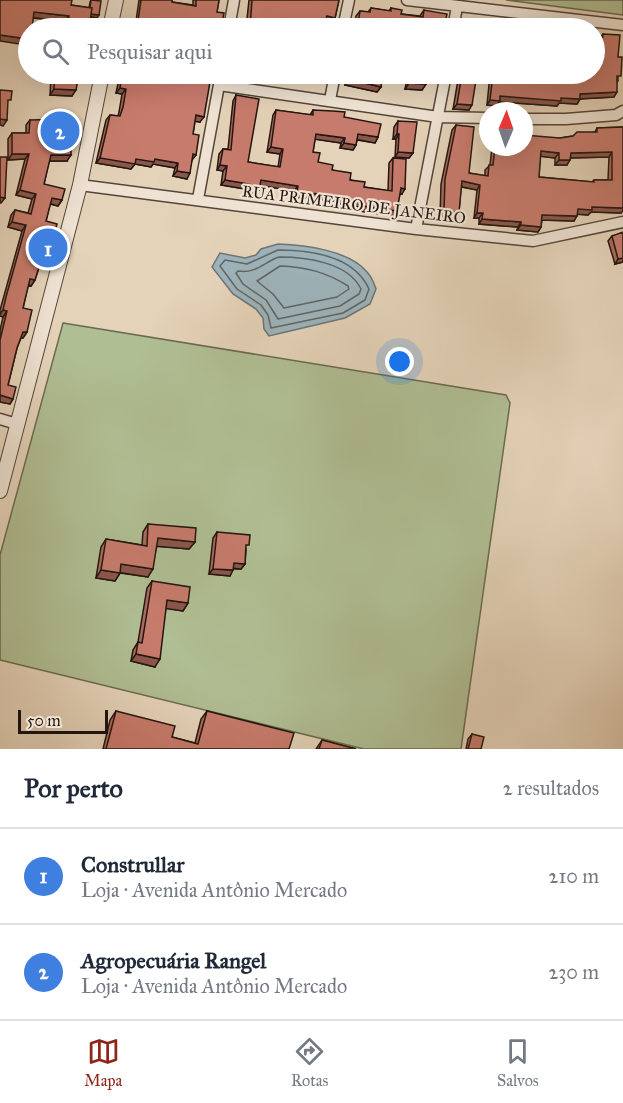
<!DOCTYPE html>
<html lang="pt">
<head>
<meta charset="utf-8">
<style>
	:root { --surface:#fff; --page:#f6f6f7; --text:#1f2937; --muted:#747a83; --line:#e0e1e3; --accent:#8f2418 }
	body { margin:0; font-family:"IM FELL Great Primer",serif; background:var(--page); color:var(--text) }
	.compass { position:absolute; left:479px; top:102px; width:54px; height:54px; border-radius:50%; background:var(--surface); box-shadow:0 6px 24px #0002; rotate:2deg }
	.scale { position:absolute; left:18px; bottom:15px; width:90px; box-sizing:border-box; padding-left:6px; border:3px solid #231610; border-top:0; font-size:16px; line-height:21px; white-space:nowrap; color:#231610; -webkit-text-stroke:4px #eee2d2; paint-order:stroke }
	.you { position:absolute; left:400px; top:362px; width:21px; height:21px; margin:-15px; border:4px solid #fff; border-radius:50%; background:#1a73e8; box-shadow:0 0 0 9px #1a73e833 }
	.badge { display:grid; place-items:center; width:39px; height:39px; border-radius:50%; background:var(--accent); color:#fff; font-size:20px; font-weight:700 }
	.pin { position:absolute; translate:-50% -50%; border:3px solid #fff; box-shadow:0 2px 6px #0006 }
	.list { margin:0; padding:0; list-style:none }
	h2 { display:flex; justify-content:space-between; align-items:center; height:78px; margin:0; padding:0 24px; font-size:26px }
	h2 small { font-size:20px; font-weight:400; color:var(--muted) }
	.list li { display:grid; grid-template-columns:39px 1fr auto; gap:18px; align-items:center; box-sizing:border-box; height:96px; padding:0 24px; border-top:2px solid var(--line) }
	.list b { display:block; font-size:22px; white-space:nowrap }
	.list p { margin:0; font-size:20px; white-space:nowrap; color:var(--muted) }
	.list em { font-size:20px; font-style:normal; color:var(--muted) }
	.icon { flex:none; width:33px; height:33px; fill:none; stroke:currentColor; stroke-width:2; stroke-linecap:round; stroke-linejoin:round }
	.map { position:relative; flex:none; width:623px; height:749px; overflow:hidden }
	.search { position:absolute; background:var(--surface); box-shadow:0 6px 24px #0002; left:18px; right:18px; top:18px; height:66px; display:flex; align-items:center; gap:15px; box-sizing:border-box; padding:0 21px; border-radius:33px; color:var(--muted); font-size:22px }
	.sheet { height:270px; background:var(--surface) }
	nav { display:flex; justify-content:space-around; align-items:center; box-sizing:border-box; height:84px; border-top:2px solid var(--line); background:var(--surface); font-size:16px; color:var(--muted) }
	nav a { display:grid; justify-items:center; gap:3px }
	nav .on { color:var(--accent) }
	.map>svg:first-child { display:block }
	.green { fill:#b0be93; stroke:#6a6a52; stroke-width:1.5 }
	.water { fill:#9db4bb; stroke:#6c7577; stroke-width:1.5 }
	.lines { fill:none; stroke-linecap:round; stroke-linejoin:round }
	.shore { stroke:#606566; stroke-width:1.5 }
	.minor-casing { stroke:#54453a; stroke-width:13 }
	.tertiary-casing { stroke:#54453a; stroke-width:16 }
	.minor { stroke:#eee2d2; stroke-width:10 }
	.tertiary { stroke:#eee2d2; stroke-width:14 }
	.wall { fill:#ab6a5d; stroke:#231610; stroke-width:1.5; fill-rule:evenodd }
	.shaded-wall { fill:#8b564c; stroke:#231610; stroke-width:1.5 }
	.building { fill:#c77b6c; stroke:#231610; stroke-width:1.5; fill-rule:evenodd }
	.labels { text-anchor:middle; stroke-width:4.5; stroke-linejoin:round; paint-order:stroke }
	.street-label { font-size:16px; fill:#231610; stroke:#eee2d2 }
</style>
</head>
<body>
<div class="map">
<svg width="623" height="749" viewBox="0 0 623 749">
	<rect width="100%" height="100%" fill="#e5d3b9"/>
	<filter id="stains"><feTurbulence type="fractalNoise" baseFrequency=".00333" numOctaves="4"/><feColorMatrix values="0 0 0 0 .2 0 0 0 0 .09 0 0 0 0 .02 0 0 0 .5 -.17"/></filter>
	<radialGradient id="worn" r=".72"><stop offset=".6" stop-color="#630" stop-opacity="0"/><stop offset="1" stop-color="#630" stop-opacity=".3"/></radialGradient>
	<!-- green -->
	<path class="green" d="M506 0H623V15Z
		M63 323 506 395 510 403 461 749H364L0 660V555Z"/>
	<!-- water -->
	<path class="water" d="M278 244C304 245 349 250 367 272 371 276 374 283 376 289L370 304 345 318 269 336 264 329 263 318 256 309 233 294 212 267 220 253 245 258 256 255 261 249Z"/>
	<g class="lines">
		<!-- shore -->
		<path class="shore" d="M278 250C310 250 354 256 369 289L365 300 343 313 271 328 268 315 261 305 237 289 220 266 225 260 247 264Z
			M279 257C305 257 348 262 361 289L359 294 340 306 278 319 266 300 243 284 236 273 238 271C256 274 264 262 279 257Z
			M280 266C306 267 326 272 348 286L349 289 337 297 284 308 273 294 257 281Z"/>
		<defs>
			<path id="minor" d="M407 0 623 25
				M229 28 234 0
				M343 28 349 0
				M453 28 457 7
				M219 85 438 117 488 118
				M330 100 335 74
				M524 119H566L616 115 623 111
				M80 185 416 229 533 241 623 222
				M198 199 221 74
				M416 229 446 74
				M0 419 17 424"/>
			<path id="tertiary" d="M110 28 116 0
				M0 491 80 185 102 74"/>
		</defs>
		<!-- minor casing -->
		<use href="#minor" class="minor-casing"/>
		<!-- tertiary casing -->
		<use href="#tertiary" class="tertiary-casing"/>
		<!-- minor -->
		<use href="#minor" class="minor"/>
		<!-- tertiary -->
		<use href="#tertiary" class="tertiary"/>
	</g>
	<!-- wall -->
	<path class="wall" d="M0 0 71 5 89 8 90 2 91 0 97 18 91 17 89 28H64L65 22 33 18 28 28V42L26 45Z
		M139 0H172V2L193 5V0H219L217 12 221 28H135Z
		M249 0H339L335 18 332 23 325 22 324 28H246Z
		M371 8 389 11 391 8 401 14 420 16 424 10 444 28H354L356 16 360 11 368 12Z
		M603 34 618 57V81H617L614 97 580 99 577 104 559 103 557 106 499 102 496 106 487 105 490 74H594L599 39Z
		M44 74H79L72 96 50 95 51 74Z
		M120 74H207L200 122 195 121 193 134 196 155 192 160 187 179 173 176 175 168 153 164 151 167 135 164 131 169 96 163 106 120 110 115 118 116 119 112 122 94 116 93Z
		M347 74H382L381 87 377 92 345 85Z
		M408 74H427L426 84 422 90 405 89Z
		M459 74H477L469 110 453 109Z
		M236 95 248 162 278 167 280 154 267 152 273 115 276 110 310 115 313 110 344 117 378 137 375 143 357 140 356 145 353 150 340 148 341 143 315 139 313 152 318 162 364 187 388 191 389 163 393 158 402 194H400L394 216 360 211V207L336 203V201L293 197 294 191 260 185 255 195 245 193V189L221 185 223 171 217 170 219 154 223 149H228L233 101Z
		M30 120 67 161H49L44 184 62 200 58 206 50 204 46 221V255H43L35 280 31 286 28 285 23 308 27 332 23 338H21L17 348 8 385 13 399 10 404 0 402V330L3 317 0 316V310L22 231 8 227 11 215 15 210 28 213 32 199 16 195 25 159 8 160V139L12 133H26V125Z
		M398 121 413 153 409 158 395 157 396 139H393L394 127Z
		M456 125 469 173 485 176V170L490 165 492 147H524L560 138 573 136 595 132 597 128 623 127 621 213 591 212 588 215 577 214 574 221 542 220 541 227 538 232 517 230 518 227 479 224V218H474L477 190 461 187 459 212 455 217 440 216 441 184 452 130ZM540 156 555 158V165H567L570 158 609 157 608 180H594L592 182 539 177Z
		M612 236 623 262 615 264 608 241Z
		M148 524 195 542 189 549 157 546 148 577 120 573 115 581 96 578 101 547 106 539 142 545 143 532Z
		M217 532 246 549 245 564 241 569H233L230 576 209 574 213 538Z
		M152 581 188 603 183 611 166 608 155 667 131 661 133 650 138 642 147 588Z
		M116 711 172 737 195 743 201 719 207 711 289 749H103L110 720Z
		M472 734 481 749H466L468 739Z
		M322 740 356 749H316Z"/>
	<!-- shaded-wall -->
	<path class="shaded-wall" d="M34 12 69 16 65 22 30 17Z
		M89 14 99 15 97 18 88 16Z
		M327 16 335 18 332 23 324 22Z
		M358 24 365 25 362 28H355Z
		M0 35 28 39V42L26 45 0 41Z
		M250 74H313L325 76 321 81 303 78 300 83 269 74 266 78Z
		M349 79 381 87 377 92 345 85Z
		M409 83 426 84 422 90 405 89Z
		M120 88 126 89 122 94 116 93Z
		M54 89 76 90 72 96 50 95Z
		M617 92 614 97 577 99 580 94Z
		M500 96 561 98 580 99 577 104 559 103 557 106 499 102 496 106 487 105 490 100Z
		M457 104 472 105 469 110 453 109Z
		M196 115 204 117 200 122 192 121Z
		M0 119 7 120 3 126 0 125Z
		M316 134 345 138 341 143 313 139Z
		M358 134 378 137 375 143 354 139Z
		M397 134H399L396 139H393Z
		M344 143 356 145 353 150 340 148Z
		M271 147 283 149 280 154 267 152Z
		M541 151 559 153 555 158 537 156Z
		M398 152 413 153 409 158 395 157Z
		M612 152 609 157 567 158 571 153Z
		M12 154H29L25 159 8 160Z
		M51 155H71L67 161H47Z
		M100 158 155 159 178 163 175 168 153 164 151 167 135 164 131 169 96 163Z
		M559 160H570L567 165H555Z
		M220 165 227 166 223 171 217 170Z
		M177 171 190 173 187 179 173 176Z
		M225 180 249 184 245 189 221 185Z
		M261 180 298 186 294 191 257 185Z
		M462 181 480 185 477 190 458 186Z
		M248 188 259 190 255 195 245 193Z
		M401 188 405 189 402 194 397 193Z
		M20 190 36 194 32 199 16 195Z
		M297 192 340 196 336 201 293 197Z
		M0 197 5 198 1 203H0Z
		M52 198 62 200 58 206 48 203Z
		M339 198 364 202 360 207 336 203Z
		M363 206 397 211 394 216 360 211Z
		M592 207 623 208V211L621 213 591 212 588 215 574 214 578 209Z
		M444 211 459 212 455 217 440 216Z
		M477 213H483L479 218H474Z
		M542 215 577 216 574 221 539 220Z
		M482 219 521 222 518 227 479 224Z
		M12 222 26 225 22 231 8 227Z
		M521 225 541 227 538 232 517 230Z
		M45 248 50 250 46 255 41 254Z
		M623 258V262L615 264 618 259Z
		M30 279 35 280 31 286 26 284Z
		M3 310 7 311 3 317 0 316V314Z
		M23 332H27L23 338 19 337Z
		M0 395 13 399 10 404 0 402Z
		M158 538 195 542 189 549 153 546Z
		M234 563 245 564 241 569 230 568Z
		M121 564 153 569 148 577 116 572Z
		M213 569 233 570 230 576 209 574Z
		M101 570 120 573 115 581 96 578Z
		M167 600 188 603 183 611 162 608Z
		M136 654 160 659 155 667 131 661Z"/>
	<!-- building -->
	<path class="building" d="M0 0H72L71 5 92 8 89 28H68L69 16 34 12 32 28H28V39L0 35Z
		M91 0 101 1 99 15 91 14 92 8H90Z
		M141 0H172V2L196 6V0H219L217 12 224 13 221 28 215 27V28H137Z
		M252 0H339L335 18 327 16 325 21 324 28H250Z
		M371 8 391 11V8L402 10 401 14 423 17 424 10 447 14 444 28H364L365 25 358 24 360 11 370 12Z
		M494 26 529 28H494Z
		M603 34 620 35 618 57H622L621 76H617V92L580 94V99L561 98V101L500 96V101L490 100 493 74H594V42L602 43Z
		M55 74H79L76 90 54 89Z
		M122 74H207L206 81 210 82 204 117 196 115 193 134 199 135 196 155 193 154 190 173 177 171 178 163 155 159 154 162 136 159 135 164 100 158 110 115 120 116 123 107 126 89 120 88Z
		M290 74H304V78Z
		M313 74H325V76Z
		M350 74H382L381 87 349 79Z
		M411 74H427L426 84 409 83Z
		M462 74H477L472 105 457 104Z
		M0 90 12 91 11 100H8L7 120 0 119Z
		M236 95 259 99 248 162 280 167 283 149 271 147 276 110 313 115V110L333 111 345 112 344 117 381 124 378 137 358 134 356 145 344 143 345 138 316 134 313 152 320 153 318 162 333 165 332 170 351 173 350 180 365 182 364 187 392 191 393 158 406 159 405 189 401 188 397 211 363 206 364 202 339 198 340 196 297 192 298 186 261 180 259 190 248 188 249 184 225 180 227 166 220 165 223 149 231 150Z
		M71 119V155H51L44 184 65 189 62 200 52 198 46 221 57 224 50 250 45 248 35 280 30 279 23 308 32 310 27 332H23L17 348 8 385 16 387 13 399 0 395V340L7 311 3 310 6 297 26 225 12 222 15 210 31 214 36 194 20 190 29 154H12V133H29L30 120Z
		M398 121 417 122 413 153 398 152 399 134H397Z
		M456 125 474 127 469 173 488 176 489 165H493L495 147H524V135L560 138 573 136 577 132H597V128L623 127V208L592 207V210L578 209 577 216 542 215 541 227 521 225V222L482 219 483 213H477L480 185 462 181 459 212 444 211 445 179ZM541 151 559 153V160H570L571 153 612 152V180H594V182L539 177Z
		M0 157H7L5 198 0 197Z
		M623 232V258L618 259 612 236Z
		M148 524 196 528 195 542 158 538 153 569 121 564 120 573 101 570 106 539 147 546Z
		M217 532 250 535 249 545H246L245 564 234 563 233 570 213 569Z
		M152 581 190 587 188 603 167 600 160 659 136 654 138 642 142 643Z
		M116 711 175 726 172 737 198 744 207 711 294 733 289 749H106Z
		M472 734 484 737 481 749H468Z
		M322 740 356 749H319Z"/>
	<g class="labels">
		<!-- street labels -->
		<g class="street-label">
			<text transform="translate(354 204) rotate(7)" y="6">RUA PRIMEIRO DE JANEIRO</text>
		</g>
	</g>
	<rect width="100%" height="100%" filter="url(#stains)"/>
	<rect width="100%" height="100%" fill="url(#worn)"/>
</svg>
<svg class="compass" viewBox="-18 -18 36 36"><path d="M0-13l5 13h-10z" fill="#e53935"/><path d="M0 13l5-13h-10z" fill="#747a83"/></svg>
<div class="scale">50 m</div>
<div class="you"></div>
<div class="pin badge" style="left:48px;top:248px;background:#3f7fe0">1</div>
<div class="pin badge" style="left:60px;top:131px;background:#3f7fe0">2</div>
<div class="search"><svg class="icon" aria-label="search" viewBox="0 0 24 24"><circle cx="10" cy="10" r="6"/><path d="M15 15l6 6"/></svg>Pesquisar aqui</div>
</div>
<section class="sheet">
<h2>Por perto<small>2 resultados</small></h2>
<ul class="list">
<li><span class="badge" style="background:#3f7fe0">1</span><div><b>Construllar</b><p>Loja · Avenida Antônio Mercado</p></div><em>210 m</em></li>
<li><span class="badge" style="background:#3f7fe0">2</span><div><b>Agropecuária Rangel</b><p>Loja · Avenida Antônio Mercado</p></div><em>230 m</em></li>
</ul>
</section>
<nav>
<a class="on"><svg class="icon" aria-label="map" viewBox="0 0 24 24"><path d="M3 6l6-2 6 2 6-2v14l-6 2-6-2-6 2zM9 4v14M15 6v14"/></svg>Mapa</a>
<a><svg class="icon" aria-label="directions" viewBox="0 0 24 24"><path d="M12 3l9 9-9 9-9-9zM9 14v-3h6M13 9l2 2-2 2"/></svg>Rotas</a>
<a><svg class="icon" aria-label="saved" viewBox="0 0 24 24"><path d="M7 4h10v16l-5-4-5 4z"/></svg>Salvos</a>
</nav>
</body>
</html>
